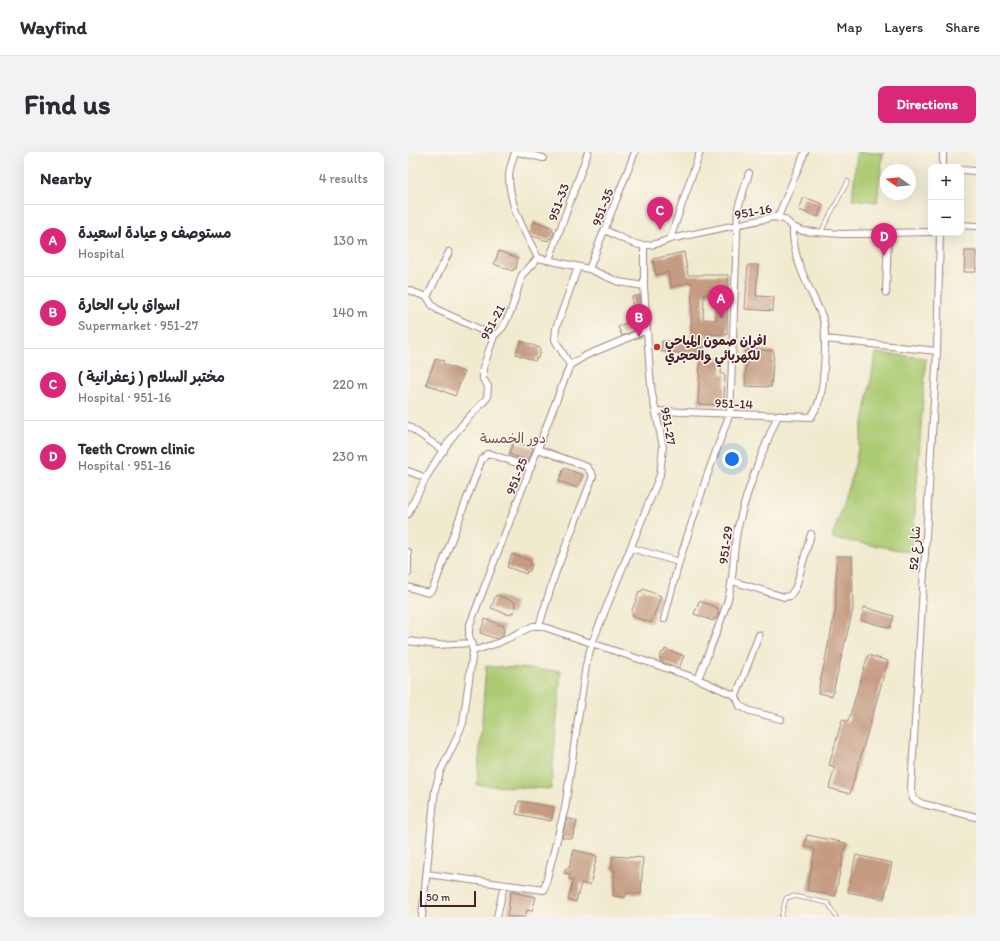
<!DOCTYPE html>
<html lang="en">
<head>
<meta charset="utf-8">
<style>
	:root { --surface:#fff; --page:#f2f2f3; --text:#2b2b33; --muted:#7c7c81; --line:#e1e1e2; --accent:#db2777 }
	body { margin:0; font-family:Itim,"Playpen Sans Arabic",sans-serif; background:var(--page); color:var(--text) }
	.controls { position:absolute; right:12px; top:12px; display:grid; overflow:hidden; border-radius:8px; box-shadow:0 4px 16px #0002 }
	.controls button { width:36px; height:36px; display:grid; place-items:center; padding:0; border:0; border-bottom:1px solid var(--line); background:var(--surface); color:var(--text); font:20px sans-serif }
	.compass { position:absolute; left:472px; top:12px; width:36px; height:36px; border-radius:50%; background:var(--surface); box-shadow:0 4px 16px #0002; rotate:284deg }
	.scale { position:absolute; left:12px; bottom:10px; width:56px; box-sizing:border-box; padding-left:4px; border:2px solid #4a1f2b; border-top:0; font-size:11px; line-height:14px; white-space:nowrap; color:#4a1f2b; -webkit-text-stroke:3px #fbf7ec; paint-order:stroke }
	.you { position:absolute; left:324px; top:307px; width:14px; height:14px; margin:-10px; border:3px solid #fff; border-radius:50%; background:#1a73e8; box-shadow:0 0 0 6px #1a73e833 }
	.badge { display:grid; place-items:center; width:26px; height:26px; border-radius:50%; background:var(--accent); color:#fff; font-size:13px; font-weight:700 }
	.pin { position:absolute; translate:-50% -33px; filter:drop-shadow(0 1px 2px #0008) }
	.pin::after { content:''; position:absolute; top:21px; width:14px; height:12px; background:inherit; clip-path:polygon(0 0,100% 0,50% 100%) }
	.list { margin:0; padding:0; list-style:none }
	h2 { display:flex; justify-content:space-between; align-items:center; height:52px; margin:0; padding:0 16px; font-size:17px }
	h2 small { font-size:13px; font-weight:400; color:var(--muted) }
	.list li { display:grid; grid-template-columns:26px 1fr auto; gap:12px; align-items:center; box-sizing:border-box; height:72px; padding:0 16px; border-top:1px solid var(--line) }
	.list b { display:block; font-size:15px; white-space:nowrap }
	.list p { margin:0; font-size:13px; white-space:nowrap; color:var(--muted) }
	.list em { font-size:13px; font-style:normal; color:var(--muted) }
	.map { position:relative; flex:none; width:568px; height:765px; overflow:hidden; border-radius:8px }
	header { display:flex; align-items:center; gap:24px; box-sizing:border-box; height:56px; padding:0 20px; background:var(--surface); border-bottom:1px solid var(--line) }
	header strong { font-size:19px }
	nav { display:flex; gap:22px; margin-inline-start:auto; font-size:14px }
	.intro { display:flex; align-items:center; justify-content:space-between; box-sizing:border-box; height:96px; padding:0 24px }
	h1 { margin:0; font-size:28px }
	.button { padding:10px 18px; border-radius:8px; background:var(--accent); color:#fff; font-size:14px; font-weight:700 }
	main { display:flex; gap:24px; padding:0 24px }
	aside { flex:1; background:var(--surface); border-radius:8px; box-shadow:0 4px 16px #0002 }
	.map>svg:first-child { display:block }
	.green { fill:#abca71; stroke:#7a744e }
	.building { fill:#c59b82; fill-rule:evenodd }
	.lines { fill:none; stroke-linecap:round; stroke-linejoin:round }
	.service-casing { stroke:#9d847d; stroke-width:4.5 }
	.minor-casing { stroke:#9d847d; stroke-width:8 }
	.service { stroke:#fff; stroke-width:3 }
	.minor { stroke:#fff; stroke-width:6 }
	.poi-dot { fill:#c8321e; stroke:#fbf7ec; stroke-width:1.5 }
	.labels { text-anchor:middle; stroke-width:3; stroke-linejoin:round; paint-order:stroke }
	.street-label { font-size:13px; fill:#4a1f2b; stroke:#fbf7ec }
	.poi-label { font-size:13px; font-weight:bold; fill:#4a1f2b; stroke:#fbf7ec; text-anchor:start }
	.neighbourhood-label { font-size:14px; fill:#754a49; stroke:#fbf7ec }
</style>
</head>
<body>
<header>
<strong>Wayfind</strong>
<nav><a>Map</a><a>Layers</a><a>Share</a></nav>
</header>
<div class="intro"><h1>Find us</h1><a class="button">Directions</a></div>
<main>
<aside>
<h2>Nearby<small>4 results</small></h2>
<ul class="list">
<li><span class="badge">A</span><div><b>مستوصف و عيادة اسعيدة</b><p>Hospital</p></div><em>130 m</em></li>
<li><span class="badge">B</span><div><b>اسواق باب الحارة</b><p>Supermarket · 951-27</p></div><em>140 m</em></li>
<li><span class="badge">C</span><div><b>مختبر السلام ( زعفرانية )</b><p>Hospital · 951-16</p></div><em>220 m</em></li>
<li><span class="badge">D</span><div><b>Teeth Crown clinic</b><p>Hospital · 951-16</p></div><em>230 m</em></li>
</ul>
</aside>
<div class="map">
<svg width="568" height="765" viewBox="0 0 568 765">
	<rect width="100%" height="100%" fill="#fbf7ec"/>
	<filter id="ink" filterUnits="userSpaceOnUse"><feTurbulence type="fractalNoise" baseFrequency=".025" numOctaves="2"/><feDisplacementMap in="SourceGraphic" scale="8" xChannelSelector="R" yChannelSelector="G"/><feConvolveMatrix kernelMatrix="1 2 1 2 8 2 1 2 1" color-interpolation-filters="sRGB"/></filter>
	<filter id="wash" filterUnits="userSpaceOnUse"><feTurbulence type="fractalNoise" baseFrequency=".012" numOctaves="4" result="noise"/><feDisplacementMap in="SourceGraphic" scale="16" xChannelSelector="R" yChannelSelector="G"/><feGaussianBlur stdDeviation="0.9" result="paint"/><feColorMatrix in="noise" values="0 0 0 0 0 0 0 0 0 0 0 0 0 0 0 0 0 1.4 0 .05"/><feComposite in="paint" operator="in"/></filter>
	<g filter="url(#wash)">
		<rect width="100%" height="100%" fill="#f0eacf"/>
		<!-- green -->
		<path class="green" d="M449 0 475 1 469 50 444 47Z
			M468 201 518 206 504 400 424 386 447 313Z
			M78 514 153 519 143 637 69 633Z"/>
		<g id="blocks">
			<!-- building -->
			<path class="building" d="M396 45 415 52 410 65 391 58Z
				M126 69 145 76 144 79 146 80 143 87 141 86 140 89 124 84 122 80Z
				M91 99 110 106 108 117 106 116 105 119 86 112Z
				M557 99H568V120H556Z
				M276 100 280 123H320L319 183 298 182 296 202 253 200 254 189 283 191 284 130 263 135 260 120 248 123 245 107ZM296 142H309L308 168 295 167Z
				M340 113H350L348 144 366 145 365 159 337 157Z
				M232 143 234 175 214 184 210 175 224 168V145Z
				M113 189 132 196 131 199 133 200 130 206H128L127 209 108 202Z
				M339 197 366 199 363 235 337 234Z
				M28 206 36 209 35 212 56 220 47 244 18 232Z
				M292 207 314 208 313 222H317L316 253 290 252Z
				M106 289 125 296 120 309 101 302Z
				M156 316 175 323 169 336 151 329Z
				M104 402 123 409 122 412 124 413 121 420 119 419 118 422 99 415Z
				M428 404H444L445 457 424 544 410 541 428 456Z
				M235 437 253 444 243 471 224 464 225 461 223 460 229 446 231 439 233 440Z
				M88 443 107 450 106 461 104 460 102 463 83 456Z
				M291 449 310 456 309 459 311 460 308 467 306 466 305 469 286 462Z
				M456 455 486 464 482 476 453 468Z
				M77 467 96 474 95 484 89 487 72 481Z
				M257 497 276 504 271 516 252 509 253 507 251 506 254 500H256Z
				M460 503 480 509 442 642 421 636 427 615 421 613 434 568 440 570Z
				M111 649 146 655 143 669 108 662Z
				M159 666 169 669 164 687 154 685Z
				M399 683 438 691 427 744 399 738 407 697 396 694Z
				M166 698 189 704 182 733 173 731 168 750 160 748 165 728 161 727 162 722 156 721 158 716H161Z
				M448 703 484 711 476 747 440 740Z
				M204 704 235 706 233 742 218 741V745L205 744 207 718H204Z
				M103 740 128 745 124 759 119 758 117 765H99Z"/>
		</g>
	</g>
	<g filter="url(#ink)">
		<use href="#blocks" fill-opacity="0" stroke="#9d847d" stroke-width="1"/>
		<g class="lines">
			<defs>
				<path id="service" d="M413 80 440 29
					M373 765 378 746 386 744 420 751 428 765"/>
				<path id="minor" d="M107 0C105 8 101 16 101 24 101 54 117 80 130 106
					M110 0 135 6
					M535 15V0
					M553 18 568 19
					M370 65 397 0
					M553 73 568 74
					M197 78C225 91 231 100 262 87L366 65 376 67 385 75 395 79 433 82 523 80
					M532 81 529 199 503 637 505 647 515 652 568 665
					M262 87 292 0
					M130 106 181 117 211 130 236 134
					M141 108 180 0
					M181 117 227 0
					M0 138 19 145 24 153 30 158 86 184
					M478 141 480 82
					M19 145 41 100
					M417 187 529 199
					M162 213 179 203 239 178
					M249 259 403 265C406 260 410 254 411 249 416 234 420 177 414 164 401 134 384 108 385 75
					M0 274 36 299
					M130 297 179 315 185 324 147 422 131 474
					M0 319 18 326
					M0 362C14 331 32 299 54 273 62 263 71 255 79 246L80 234 75 227V216L86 184 95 175 103 159 114 123 130 106
					M223 396 271 410
					M0 400V421
					M324 429 376 445 382 444 388 435 403 382
					M0 435 20 441 25 437 73 309 79 302H83L123 316
					M256 467 271 410 299 324 322 261 330 56 341 21
					M0 489 29 493 64 491
					M65 499 90 491 125 474H133L290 527 328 544 332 554 342 559 373 567
					M290 527C300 501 312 474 320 447 327 423 324 399 330 375 339 336 355 299 370 263
					M328 544 351 483
					M19 722 136 738 157 656 178 513 184 491 252 323 255 295 244 242 242 223 236 134V95
					M14 765 27 638 32 620 45 594 55 571 65 499 61 483V475L162 213 147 188 148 176 170 115
					M89 765 96 733"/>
			</defs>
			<!-- service casing -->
			<use href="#service" class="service-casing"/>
			<!-- minor casing -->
			<use href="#minor" class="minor-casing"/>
			<!-- service -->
			<use href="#service" class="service"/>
			<!-- minor -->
			<use href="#minor" class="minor"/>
		</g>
	</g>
	<!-- markers -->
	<circle class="poi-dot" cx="249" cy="195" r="4"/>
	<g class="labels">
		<!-- street labels -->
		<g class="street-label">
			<text transform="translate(150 50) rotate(-70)" y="5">951-33</text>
			<text transform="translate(194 55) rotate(-69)" y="5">951-35</text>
			<text transform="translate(345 59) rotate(-10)" y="5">951-16</text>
			<text transform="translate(84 170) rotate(-62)" y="5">951-21</text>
			<text transform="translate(326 251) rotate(2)" y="5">951-14</text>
			<text transform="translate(261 274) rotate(80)" y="5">951-27</text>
			<text transform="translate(108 324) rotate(-69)" y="5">951-25</text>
			<text transform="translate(317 393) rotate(-82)" y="5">951-29</text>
			<text transform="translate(506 396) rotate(-87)" y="5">شارع 52</text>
		</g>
		<!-- poi labels -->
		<g class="poi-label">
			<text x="257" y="193">افران صمون المياحي<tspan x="257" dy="15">للكهربائي والحجري</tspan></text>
		</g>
		<!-- neighbourhood labels -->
		<g class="neighbourhood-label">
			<text x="105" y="291">دور الخمسة</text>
		</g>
	</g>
</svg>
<div class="controls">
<button>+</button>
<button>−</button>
</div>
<svg class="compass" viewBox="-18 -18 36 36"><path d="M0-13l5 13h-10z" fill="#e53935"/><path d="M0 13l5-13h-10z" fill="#7c7c81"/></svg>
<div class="scale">50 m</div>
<div class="you"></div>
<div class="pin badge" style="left:313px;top:166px">A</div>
<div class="pin badge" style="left:231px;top:185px">B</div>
<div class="pin badge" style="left:252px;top:78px">C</div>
<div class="pin badge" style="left:476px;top:104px">D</div>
</div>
</main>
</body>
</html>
